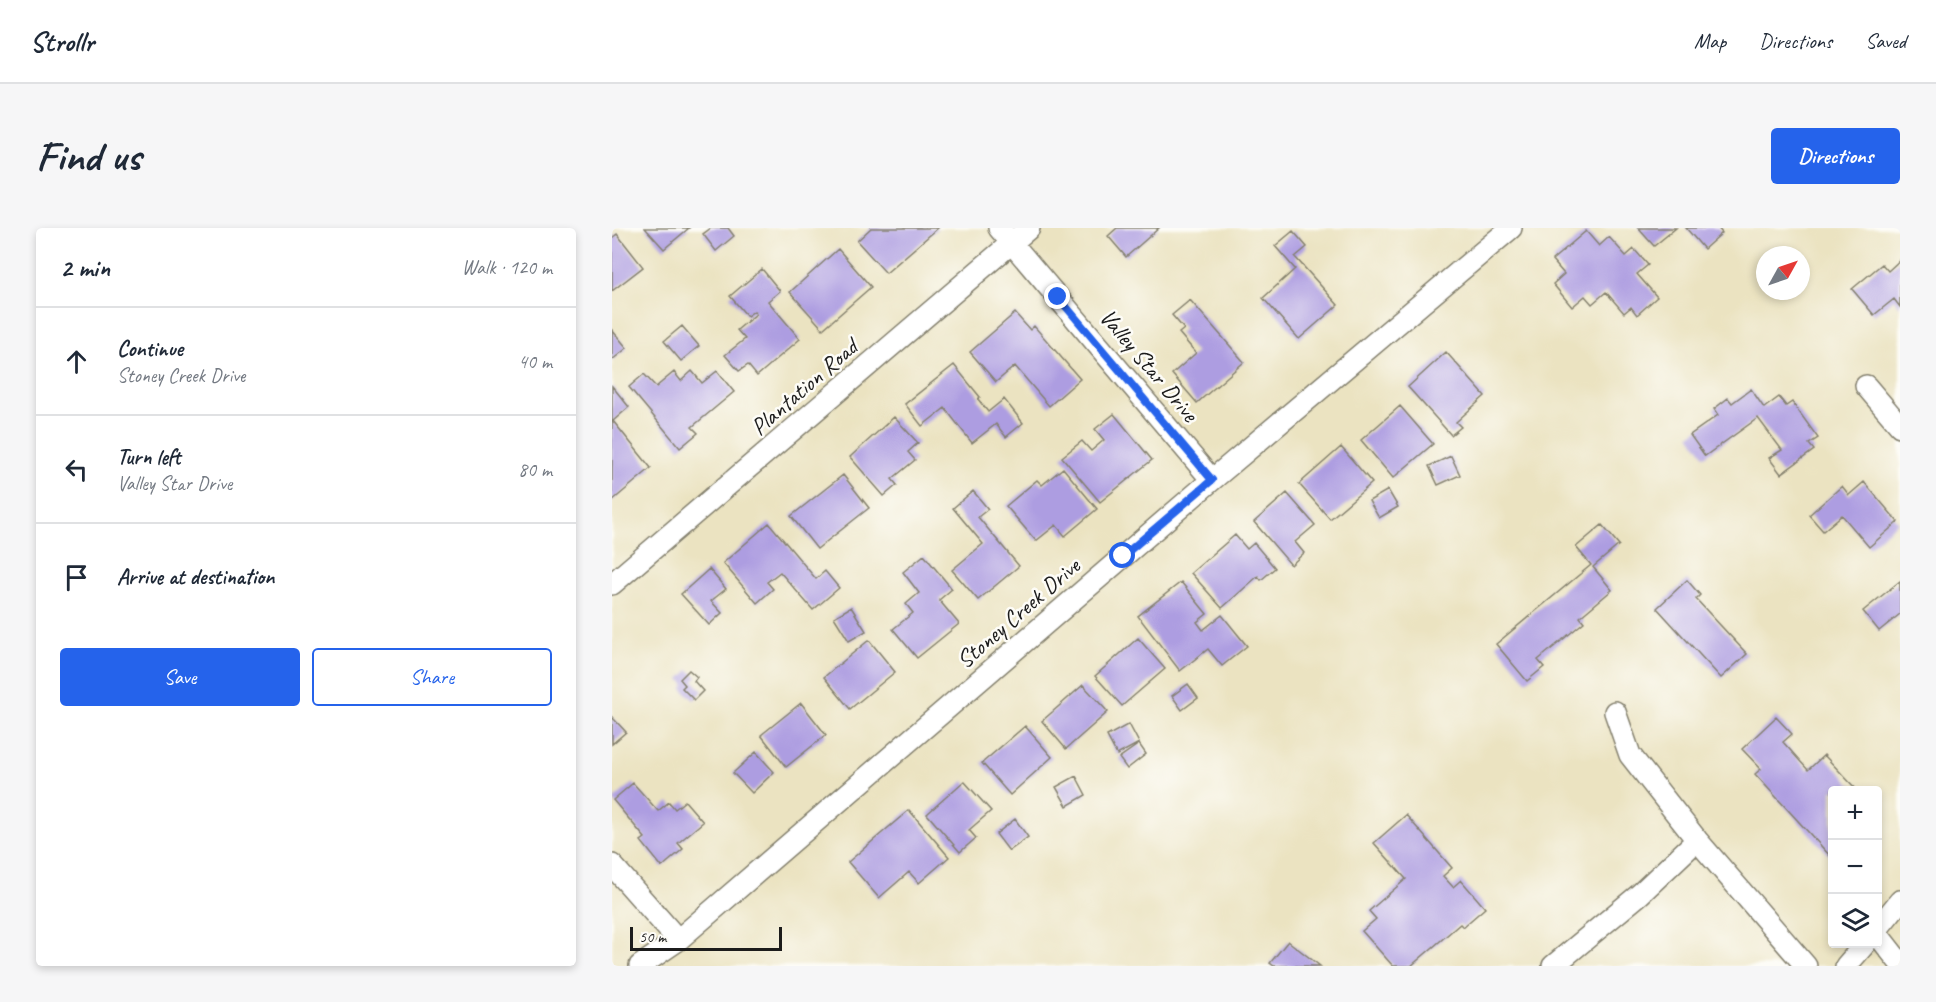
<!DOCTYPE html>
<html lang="en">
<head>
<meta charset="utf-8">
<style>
	:root { --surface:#fff; --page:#f6f6f7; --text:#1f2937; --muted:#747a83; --line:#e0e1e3; --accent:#2563eb }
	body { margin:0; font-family:Caveat,sans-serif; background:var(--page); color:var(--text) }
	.controls { position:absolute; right:18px; bottom:18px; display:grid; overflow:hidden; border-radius:6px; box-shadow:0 3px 9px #0003 }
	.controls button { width:54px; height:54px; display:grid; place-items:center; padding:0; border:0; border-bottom:2px solid var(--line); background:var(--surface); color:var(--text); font:30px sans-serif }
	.compass { position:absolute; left:1144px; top:18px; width:54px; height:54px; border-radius:50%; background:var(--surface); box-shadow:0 3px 9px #0003; rotate:50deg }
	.scale { position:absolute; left:18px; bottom:15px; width:152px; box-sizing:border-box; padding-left:6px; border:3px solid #1c1c1c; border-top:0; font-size:16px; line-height:21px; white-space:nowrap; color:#1c1c1c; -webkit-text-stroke:4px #fdfcf7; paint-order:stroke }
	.stop { position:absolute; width:18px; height:18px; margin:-14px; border:4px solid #2563eb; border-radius:50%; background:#fff }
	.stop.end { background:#2563eb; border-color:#fff; box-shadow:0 2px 6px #0008 }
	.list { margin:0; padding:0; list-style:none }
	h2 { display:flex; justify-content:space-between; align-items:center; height:78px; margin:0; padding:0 24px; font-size:26px }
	h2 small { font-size:20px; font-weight:400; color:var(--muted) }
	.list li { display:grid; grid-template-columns:39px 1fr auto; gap:18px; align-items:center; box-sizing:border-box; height:108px; padding:0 24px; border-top:2px solid var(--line) }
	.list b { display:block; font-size:22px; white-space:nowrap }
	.list p { margin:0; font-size:20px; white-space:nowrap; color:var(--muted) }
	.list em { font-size:20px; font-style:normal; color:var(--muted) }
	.actions { display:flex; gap:12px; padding:18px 24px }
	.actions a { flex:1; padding:14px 0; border:2px solid var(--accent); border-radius:6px; text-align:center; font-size:21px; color:var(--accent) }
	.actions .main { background:var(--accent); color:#fff }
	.icon { flex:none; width:33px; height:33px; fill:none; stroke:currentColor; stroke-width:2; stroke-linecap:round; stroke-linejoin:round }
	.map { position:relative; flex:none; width:1288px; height:738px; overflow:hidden; border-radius:6px }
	header { display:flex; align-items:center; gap:36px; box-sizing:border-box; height:84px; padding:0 30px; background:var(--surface); border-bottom:2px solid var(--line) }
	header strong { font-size:28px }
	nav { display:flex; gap:33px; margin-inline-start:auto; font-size:21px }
	.intro { display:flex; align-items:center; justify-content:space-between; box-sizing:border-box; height:144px; padding:0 36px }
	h1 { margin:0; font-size:42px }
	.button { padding:15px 27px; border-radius:6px; background:var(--accent); color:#fff; font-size:21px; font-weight:700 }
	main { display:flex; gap:36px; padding:0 36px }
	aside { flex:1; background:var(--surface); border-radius:6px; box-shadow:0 3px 9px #0003 }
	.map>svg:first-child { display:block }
	.building { fill:#ad9de1 }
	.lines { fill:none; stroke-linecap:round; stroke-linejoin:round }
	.minor-casing { stroke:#84806e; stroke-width:24 }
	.minor { stroke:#fff; stroke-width:21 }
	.route { stroke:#2563eb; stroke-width:8 }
	.labels { text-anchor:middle; stroke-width:5; stroke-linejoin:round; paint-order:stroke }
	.street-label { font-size:24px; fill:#1c1c1c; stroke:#fdfcf7 }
</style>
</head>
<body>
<header>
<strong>Strollr</strong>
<nav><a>Map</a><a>Directions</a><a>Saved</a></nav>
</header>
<div class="intro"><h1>Find us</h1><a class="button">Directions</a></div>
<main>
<aside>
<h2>2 min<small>Walk · 120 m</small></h2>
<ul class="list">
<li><svg class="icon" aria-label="ahead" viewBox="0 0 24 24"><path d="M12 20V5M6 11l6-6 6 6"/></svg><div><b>Continue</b><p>Stoney Creek Drive</p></div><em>40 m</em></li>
<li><svg class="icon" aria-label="left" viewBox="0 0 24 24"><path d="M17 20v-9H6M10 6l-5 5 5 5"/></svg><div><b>Turn left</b><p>Valley Star Drive</p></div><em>80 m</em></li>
<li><svg class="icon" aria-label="arrive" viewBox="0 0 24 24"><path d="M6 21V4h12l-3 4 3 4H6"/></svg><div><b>Arrive at destination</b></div></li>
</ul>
<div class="actions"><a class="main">Save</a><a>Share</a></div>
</aside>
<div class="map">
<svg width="1288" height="738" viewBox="0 0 1288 738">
	<rect width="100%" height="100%" fill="#fdfcf7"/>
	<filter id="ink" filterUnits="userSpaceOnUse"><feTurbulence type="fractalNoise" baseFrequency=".0167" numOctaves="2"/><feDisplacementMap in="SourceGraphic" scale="12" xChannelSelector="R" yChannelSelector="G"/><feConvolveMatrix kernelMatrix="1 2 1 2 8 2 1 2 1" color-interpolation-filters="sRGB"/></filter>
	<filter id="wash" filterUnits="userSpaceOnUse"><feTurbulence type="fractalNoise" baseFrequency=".008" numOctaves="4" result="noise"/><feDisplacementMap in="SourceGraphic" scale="24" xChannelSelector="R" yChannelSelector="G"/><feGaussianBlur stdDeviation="1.35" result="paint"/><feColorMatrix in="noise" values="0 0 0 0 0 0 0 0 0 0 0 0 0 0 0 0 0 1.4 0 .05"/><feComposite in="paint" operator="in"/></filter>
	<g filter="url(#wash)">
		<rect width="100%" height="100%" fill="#ebe3c1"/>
		<g id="blocks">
			<!-- building -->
			<path class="building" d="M33 0H77L52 21Z
				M99 0H116L122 8 104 23 91 6Z
				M259 0H326L274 45 245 13Z
				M505 0H547L514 29 496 8Z
				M1026 0H1064L1042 18Z
				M1074 0H1106L1110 5 1092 21Z
				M681 3 695 19 683 29 726 77 687 111 651 70 683 41 663 18Z
				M974 3 987 18 997 9 1014 28 1022 21 1036 37 1025 46 1045 69 1025 87 1019 79 1012 85 994 64 980 76 973 68 960 79 941 56 952 46 940 32Z
				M5 6 31 39 0 63V10Z
				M226 21 259 59 211 101 178 64Z
				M1288 32V79L1282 71 1262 87 1240 61 1270 36 1276 43Z
				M150 41 168 63 156 73 188 111 145 148 136 137 127 143 113 127 133 111 125 102 144 86 142 83 135 88 118 68Z
				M578 72 632 134 585 175 560 146 584 125 567 105 572 101 560 87Z
				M403 85 418 102 422 98 468 151 437 178 403 138 384 154 358 124Z
				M70 98 87 118 69 133 52 113Z
				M0 102 15 120 0 132Z
				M834 124 873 168 844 194 849 199 839 207 796 159Z
				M342 137 368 169 366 171 376 184 392 171 411 195 394 209 384 196 360 215 333 180 310 198 293 176Z
				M80 143 90 155 105 143 122 164 80 199 86 205 68 220 17 159 32 146 44 159 62 144 69 153Z
				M0 158 17 179 1 193 39 240 0 273Z
				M1139 161 1152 180 1167 169 1174 178 1180 174 1206 210 1197 216 1202 222 1169 246 1157 230 1170 222 1146 190 1093 228 1078 207 1106 187 1102 181 1116 170 1120 175Z
				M788 178 821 216 781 250 749 212Z
				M502 186 540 232 488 274 450 229 470 213 479 223 492 212 483 201Z
				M282 189 306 215 296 224 303 232 280 251 285 257 272 268 238 229Z
				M729 219 760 255 718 291 687 256Z
				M839 228 848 247 826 257 817 238Z
				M451 240 485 281 453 308 444 297 424 313 394 278 425 252 430 257Z
				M231 247 257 280 205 321 179 288Z
				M1252 254 1286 294 1257 319 1230 287 1211 303 1197 287 1230 258 1237 267Z
				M776 262 786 279 767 290 757 273Z
				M361 263 376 281 366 289 407 338 366 372 340 342 371 316 341 280Z
				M675 265 703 297 683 314 692 325 679 337 642 294Z
				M157 295 204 351 213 343 227 360 201 382 168 344 155 354 161 361 145 375 111 335Z
				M990 297 1007 317 981 339 1000 362 968 389 972 394 926 432 932 439 915 453 884 416 979 337 964 319Z
				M623 307 635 321 642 315 663 340 649 352 646 348 610 380 579 345Z
				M312 327 340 361 327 372 347 396 305 430 281 401 301 385 294 376 307 365 291 344Z
				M97 341 114 361 99 373 110 385 97 397 69 366Z
				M1075 352 1088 367 1084 371 1135 426 1109 450 1045 380Z
				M1288 353V386L1267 403 1251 383Z
				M569 354 595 386 585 394 591 402 610 387 635 418 610 438 596 421 568 443 526 388Z
				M239 379 254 403 237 413 222 389Z
				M526 410 553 441 510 478 483 448Z
				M257 412 283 444 238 481 212 449Z
				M77 442 85 449 82 453 91 463 82 472 70 460 73 457 68 451Z
				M576 456 586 470 570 482 560 468Z
				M471 457 496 484 454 521 430 493Z
				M189 475 214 507 174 539 149 507Z
				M0 489 14 504 0 516Z
				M1164 489 1180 506 1171 514 1196 542 1212 527 1245 562H1220V630L1143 546 1149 541 1130 521Z
				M517 496 527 515 505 527 495 508Z
				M413 498 440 529 398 567 370 535Z
				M527 516 534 526 515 541 507 530Z
				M144 524 162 544 140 565 121 545Z
				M464 548 474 567 455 578 444 559Z
				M352 553 379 583 357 602 364 610 348 624 315 586Z
				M21 555 46 583 57 574 63 581 73 573 91 594 66 615 71 621 50 639 29 613 33 610 1 572Z
				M297 582 337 629 307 655 297 644 267 670 236 634Z
				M794 587 840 640 831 648 841 659 849 652 873 680 851 699 848 696 799 738H781L750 703 764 691 757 683 794 651 762 615Z
				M403 591 416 609 397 623 384 606Z
				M676 713 708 738H662L658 735Z"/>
		</g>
	</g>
	<g filter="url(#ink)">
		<use href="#blocks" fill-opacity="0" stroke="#84806e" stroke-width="1.5"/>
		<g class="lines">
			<defs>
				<path id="minor" d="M387 0 600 252
					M1254 158 1288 198
					M0 356 417 0
					M1003 484 1018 527 1085 612 1194 738
					M0 637 66 712
					M1266 700 1288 673
					M1266 707 1288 735
					M28 738 66 712 600 252 899 0
					M941 738 1028 666 1085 612
					M1234 738 1253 716"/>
			</defs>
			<!-- minor casing -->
			<use href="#minor" class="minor-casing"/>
			<!-- minor -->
			<use href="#minor" class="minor"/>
		</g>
	</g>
	<g class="lines" filter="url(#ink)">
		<!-- route -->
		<path class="route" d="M446 69 600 252 511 328"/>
	</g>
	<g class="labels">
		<!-- street labels -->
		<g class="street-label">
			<text transform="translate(537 137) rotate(50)" y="8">Valley Star Drive</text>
			<text transform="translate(192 159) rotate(-41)" y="8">Plantation Road</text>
			<text transform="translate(406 385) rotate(-41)" y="8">Stoney Creek Drive</text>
		</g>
	</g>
</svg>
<div class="controls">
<button>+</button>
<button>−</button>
<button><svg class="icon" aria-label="layers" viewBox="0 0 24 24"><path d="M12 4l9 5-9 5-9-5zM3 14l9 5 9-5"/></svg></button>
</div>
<svg class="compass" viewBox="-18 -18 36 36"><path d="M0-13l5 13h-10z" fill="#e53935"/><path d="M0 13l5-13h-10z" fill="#747a83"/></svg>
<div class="scale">50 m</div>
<div class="stop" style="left:511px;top:328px"></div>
<div class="stop end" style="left:446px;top:69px"></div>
</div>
</main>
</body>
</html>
